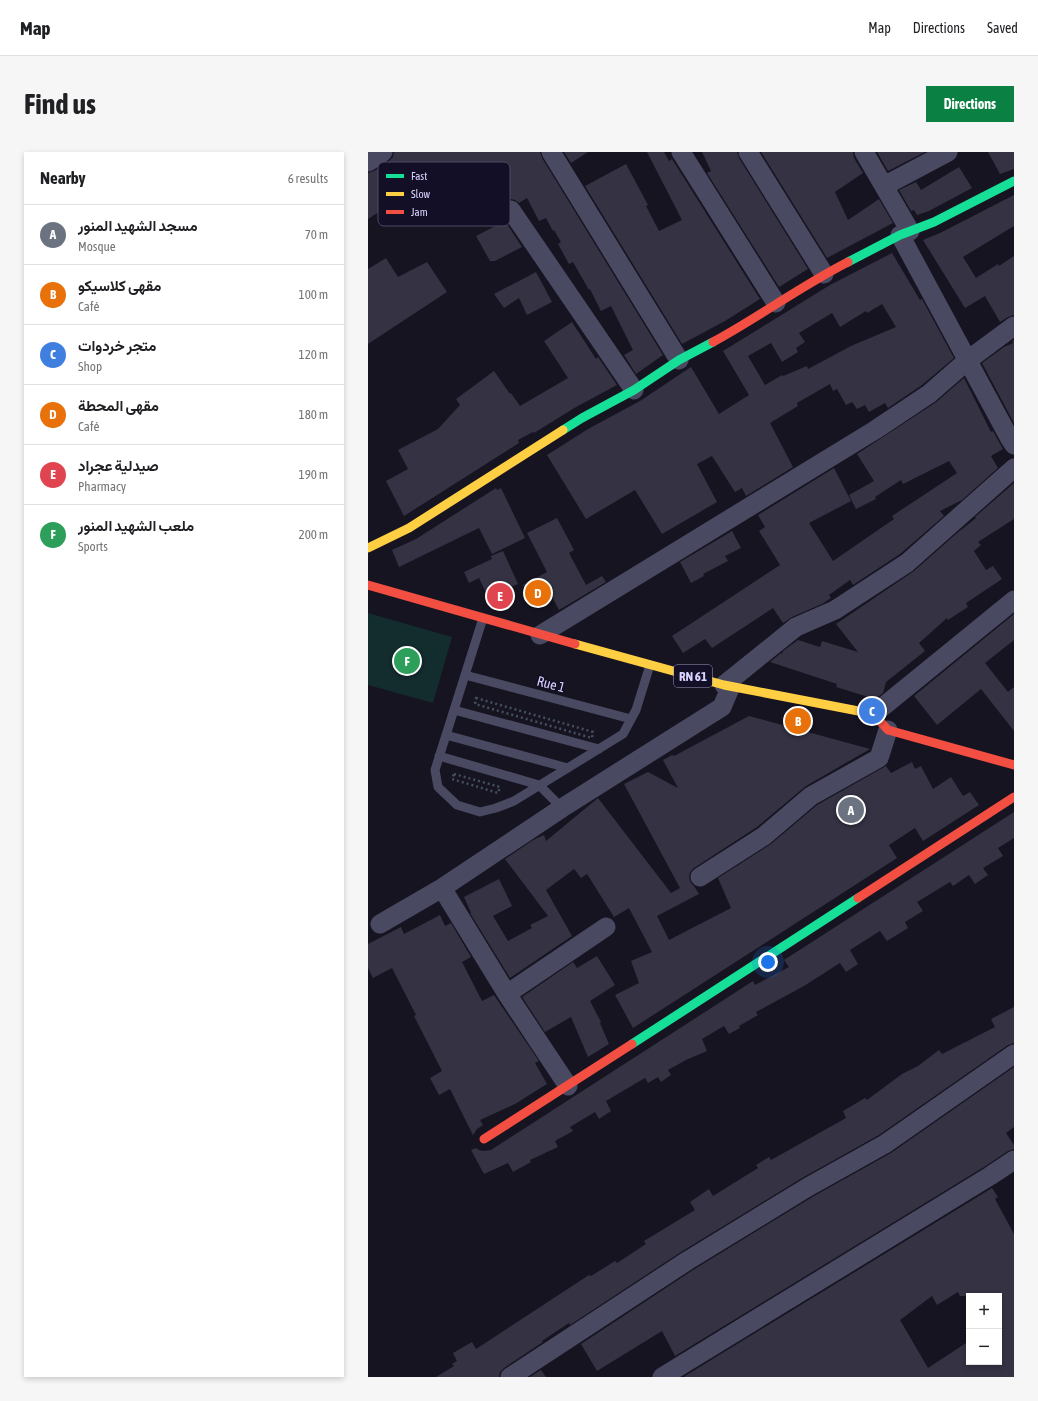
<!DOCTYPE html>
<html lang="en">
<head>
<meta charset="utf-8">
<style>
	:root { --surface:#fff; --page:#f6f6f6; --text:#202124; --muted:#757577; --line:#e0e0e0; --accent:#0b8043 }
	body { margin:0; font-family:"Asap Condensed",Vazirmatn,sans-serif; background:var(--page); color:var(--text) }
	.controls { position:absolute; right:12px; bottom:12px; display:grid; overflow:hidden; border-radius:0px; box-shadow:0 2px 6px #0003 }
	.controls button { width:36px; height:36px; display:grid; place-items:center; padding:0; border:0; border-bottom:1px solid var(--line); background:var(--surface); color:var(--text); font:20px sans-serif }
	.you { position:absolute; left:400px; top:810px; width:14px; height:14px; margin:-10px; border:3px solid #fff; border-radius:50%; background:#1a73e8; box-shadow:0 0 0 6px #1a73e833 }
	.badge { display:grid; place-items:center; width:26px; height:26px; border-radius:50%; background:var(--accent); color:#fff; font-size:13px; font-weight:700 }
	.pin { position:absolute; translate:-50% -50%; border:2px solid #fff; box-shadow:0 1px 4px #0006 }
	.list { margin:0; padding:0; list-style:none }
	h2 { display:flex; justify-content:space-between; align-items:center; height:52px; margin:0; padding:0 16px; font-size:17px }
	h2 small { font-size:13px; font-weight:400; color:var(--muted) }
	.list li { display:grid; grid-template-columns:26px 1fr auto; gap:12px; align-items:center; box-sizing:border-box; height:60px; padding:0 16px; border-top:1px solid var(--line) }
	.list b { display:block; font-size:15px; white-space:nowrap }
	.list p { margin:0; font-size:13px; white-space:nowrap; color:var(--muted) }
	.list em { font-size:13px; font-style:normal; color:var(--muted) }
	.map { position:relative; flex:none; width:646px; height:1225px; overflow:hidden; border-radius:0px }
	header { display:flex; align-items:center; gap:24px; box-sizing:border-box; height:56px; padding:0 20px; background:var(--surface); border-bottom:1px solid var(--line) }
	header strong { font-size:19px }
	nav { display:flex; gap:22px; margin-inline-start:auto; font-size:14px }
	.intro { display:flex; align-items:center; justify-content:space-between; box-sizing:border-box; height:96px; padding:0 24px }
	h1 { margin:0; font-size:28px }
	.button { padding:10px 18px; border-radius:0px; background:var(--accent); color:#fff; font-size:14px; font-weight:700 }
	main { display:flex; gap:24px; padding:0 24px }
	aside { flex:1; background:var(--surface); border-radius:0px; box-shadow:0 2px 6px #0003 }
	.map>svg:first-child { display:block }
	.green { fill:#132c2d }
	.building { fill:#343243; fill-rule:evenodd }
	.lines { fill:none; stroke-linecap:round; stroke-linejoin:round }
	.path { stroke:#44505f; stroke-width:2.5; stroke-dasharray:2 3; stroke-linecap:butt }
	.lane { stroke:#4a4962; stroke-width:9 }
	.street { stroke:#4a4962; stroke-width:19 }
	.fast { stroke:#16e098; stroke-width:9 }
	.slow { stroke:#ffcf43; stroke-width:9 }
	.jam { stroke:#f24e42; stroke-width:9 }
	.labels { text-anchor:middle; stroke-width:3; stroke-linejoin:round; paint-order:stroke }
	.shield { fill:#130f26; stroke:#9e99be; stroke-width:1 }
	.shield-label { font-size:13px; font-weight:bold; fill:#d9d4ff }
	.street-label { font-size:14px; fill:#d9d4ff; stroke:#130f26 }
	.key { fill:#130f26; stroke:#4e4a67; stroke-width:1 }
	.key-label { font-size:11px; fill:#d9d4ff }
</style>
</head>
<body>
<header>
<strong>Map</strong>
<nav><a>Map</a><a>Directions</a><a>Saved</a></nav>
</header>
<div class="intro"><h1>Find us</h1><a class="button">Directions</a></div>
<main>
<aside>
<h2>Nearby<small>6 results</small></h2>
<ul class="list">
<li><span class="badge" style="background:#6b7280">A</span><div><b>مسجد الشهيد المنور</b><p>Mosque</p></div><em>70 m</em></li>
<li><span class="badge" style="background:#e8710a">B</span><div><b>مقهى كلاسيكو</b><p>Café</p></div><em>100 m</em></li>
<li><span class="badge" style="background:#3f7fe0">C</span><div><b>متجر خردوات</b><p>Shop</p></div><em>120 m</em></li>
<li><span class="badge" style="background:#e8710a">D</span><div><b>مقهى المحطة</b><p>Café</p></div><em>180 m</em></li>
<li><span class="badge" style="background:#e0444e">E</span><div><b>صيدلية عجراد</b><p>Pharmacy</p></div><em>190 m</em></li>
<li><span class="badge" style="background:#2e9e5b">F</span><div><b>ملعب الشهيد المنور</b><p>Sports</p></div><em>200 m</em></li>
</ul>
</aside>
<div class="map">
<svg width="646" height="1225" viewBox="0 0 646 1225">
	<rect width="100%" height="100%" fill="#161421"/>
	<!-- green -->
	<path class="green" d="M0 461 84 485 65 551 0 533Z"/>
	<!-- building -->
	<path class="building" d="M26 0H172L174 6 295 203 268 222 256 203 265 198 243 154 233 159 222 137 221 138 205 110 201 112 190 92 193 90 186 78 185 79 178 66 171 69 159 46 151 51 147 48 143 47 137 49 133 53 132 60 130 61 121 47 90 67 63 28 24 53 23 52 0 67V21L6 19 21 9 25 5Z
		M196 0H220L203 11Z
		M279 0H296L301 9 304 7 392 147 357 169 314 192 217 34 258 12 280 53 278 54 291 79 314 68Z
		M334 0H369L371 6 440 117 411 135 339 21 343 19Z
		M393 0H485L486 6 495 21 467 40 480 68 511 47 525 71 459 106Z
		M509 0H557L520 19Z
		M620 0H646V17L632 22Z
		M591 15 604 36 561 59 549 63 546 58 543 59 531 38 548 30 553 38Z
		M646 43V74L595 105 608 126 630 112 631 114 646 104V163L640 165 632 170 617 144 597 156 555 88 572 81Z
		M137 69 154 95 127 109H122L108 84Z
		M524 101 552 148 554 147 586 206 554 233 520 256 517 251 501 260 497 253 489 257 484 250 478 253 469 237 465 239 462 232 429 251 430 254 402 271 425 315 378 344 374 336 367 340 344 304 329 312 349 350 294 382 267 338 218 367 179 303 220 277 272 249 323 215 351 262 381 243 355 199 462 133ZM514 152 528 175 483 194 440 217 439 214 415 224 414 223 397 233 380 204 403 191 414 210 430 200 428 196 437 190 431 181 464 161 472 175 498 159 499 161Z
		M18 106 30 125 59 110 79 140 0 192V117Z
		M168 120 184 150 159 163 151 146 136 156 126 142Z
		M204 170 228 207 230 205 249 233 208 255 166 281 165 280 150 288 151 291 36 364 18 329 40 317 30 298 70 277 92 253 88 247 126 219 142 242 143 241 152 254 200 226 176 189Z
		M646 188V271L614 211 636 195 645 191 644 189Z
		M596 226 623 280 625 279 635 297 623 304 630 316 594 348 572 359 576 364 532 402 485 433 482 428 461 443 463 446 454 452 424 465 415 471 405 456 344 496 337 487 315 501 304 484 412 413 391 379 397 375 390 363 466 316 483 349 441 371 465 409 526 367 524 364 589 321 581 309 535 332 533 328 507 345 508 347 488 357 481 343 506 329 489 302 567 251Z
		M646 331V367L610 390 613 393 606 399 618 418 625 414 634 427 598 451 600 455 580 468 579 466 551 491 557 499 518 530 515 541 507 547 468 535 469 532 402 510 413 501 414 502 415 499 430 488 452 495 454 489 490 500 468 472 546 419 588 382 608 366 607 365Z
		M128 336 129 338 133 336 157 386 124 402 111 376 31 415 24 398 48 387Z
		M189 366 206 398 201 401 218 433 234 424 238 430 191 458 183 443 166 453 155 433 179 420 159 381Z
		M364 379 373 396 357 404 360 409 335 422 336 424 323 431 312 410Z
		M135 399 150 432 120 445 111 426 101 431 96 420 124 407 123 404Z
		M646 462V488L617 511 640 540 646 535V579L613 537 569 573 546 544Z
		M381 564 502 597 438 634 389 675 326 716 322 720 321 726 323 731 326 734 331 742 289 764 301 788 363 756 350 726 403 692 449 653 518 614 523 621 544 610 547 617 553 614 565 637 583 625 595 644 602 640 611 653 555 689 547 676 521 693 529 706 265 876 247 843 271 831 263 809 284 800 261 756 246 765 219 722 213 726 206 717 178 738 204 784 142 826 102 761H103L96 745 131 727 144 754 125 764 140 789 164 776 162 773 180 764 137 707 165 688 176 683 178 689 230 646 303 741 312 736 256 632 280 620 310 636 295 608 304 603 306 604Z
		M646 660V686L630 696 635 704 615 716 620 723 607 732 601 723 585 734 582 730 549 750 555 759 537 770 540 776 519 789 512 779 482 798 490 812 478 820 472 811 436 834 388 860 390 863 371 874 372 876 361 882 356 874 334 887 339 899 318 908 300 918 303 923 293 930 290 925 280 931 277 926 238 949 243 959 231 967 227 960 202 975 205 979 187 989 190 995 162 1008 163 1010 145 1020 140 1011 116 1022 103 998 108 996 111 998 116 999 123 998 385 829 387 833 421 815 416 808Z
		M72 763 77 774 83 771 103 805 94 810 114 849 126 843 171 909 167 911 179 932 147 952 112 968 115 973 109 977 105 983 82 937 71 943 62 926 74 919 46 864 48 863 24 816 5 826 0 816V792L33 775 36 782Z
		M229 804 247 833 222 849 233 870 232 871 241 892 220 905 203 865 177 880 154 845 205 810 209 816Z
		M646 855V891L640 893 511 983 434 1026 313 1100 202 1173 201 1171 174 1189 175 1190 136 1216 132 1220 131 1225H68L86 1214 84 1212 89 1209 85 1201 104 1190 108 1197 221 1123 223 1124 247 1109 249 1111 278 1092 276 1089 327 1058 322 1050 341 1037 345 1044 390 1016 388 1013 401 1005 403 1008 478 966 475 959 497 946 499 948 534 922 550 914 571 898 574 902 627 875 623 867Z
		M646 915V975L638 981 646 993V997L640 999 616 1015 307 1204 294 1179 229 1219 213 1192 325 1118 446 1044 523 1001Z
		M624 1036 630 1045 627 1047 646 1082V1225H317V1224ZM590 1140 592 1144H631V1210H601V1189L560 1216 532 1168 564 1144 569 1153Z
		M173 1218 178 1225H162Z"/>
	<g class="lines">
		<!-- path -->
		<path class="path" d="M108 546 225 580 224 586 107 552Z
			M86 622 132 635 130 641 84 627Z"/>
		<!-- lane -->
		<path class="lane" d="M115 466 67 618 70 635 89 653 112 660 128 656 146 649 255 582 268 558 282 513
			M97 523 263 567
			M86 558 231 597
			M78 583 200 616
			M71 604 171 633 194 656"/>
		<!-- street -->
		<path class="street" d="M183 0 311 208
			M313 0 408 151
			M380 0 456 122
			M496 0 542 79
			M0 10 15 0
			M516 34 580 0
			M143 58 266 238
			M532 83 642 287 646 293
			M172 483 507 278 561 242 600 208 646 174
			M356 533 428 475 467 458 539 411 646 316
			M506 562 646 448
			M332 725 396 684 443 644 511 606 520 578
			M74 736 139 842 200 934
			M12 772 74 736 194 656 354 555 363 534
			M139 842 238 775
			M142 1225 319 1109 440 1035 517 992 646 902
			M294 1225 622 1024 646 1008"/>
		<!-- fast -->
		<path class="fast" d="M480 110 532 83 566 70 646 29
			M195 278 214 266 266 238 311 208 345 190
			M264 892 490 746"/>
		<!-- slow -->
		<path class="slow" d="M0 396 41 376 195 278
			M207 492 356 533 506 562 510 567"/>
		<!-- jam -->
		<path class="jam" d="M345 190C391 165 433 134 480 110
			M0 433 207 492
			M510 567 520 578 646 613
			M490 746 646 645
			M116 987 264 892"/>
	</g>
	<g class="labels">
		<!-- shield labels -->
		<rect class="shield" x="306" y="513" width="38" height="22" rx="3"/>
		<g class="shield-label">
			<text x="325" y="529">RN 61</text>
		</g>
		<!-- street labels -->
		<g class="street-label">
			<text transform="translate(183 532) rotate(15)" y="5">Rue 1</text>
		</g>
	</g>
	<!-- legend -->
	<rect x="10" y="10" width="132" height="64" rx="6" class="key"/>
	<rect x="18" y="22" width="18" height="4" fill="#16e098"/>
	<rect x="18" y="40" width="18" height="4" fill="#ffcf43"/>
	<rect x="18" y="58" width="18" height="4" fill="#f24e42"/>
	<g class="key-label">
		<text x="43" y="28">Fast</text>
		<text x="43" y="46">Slow</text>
		<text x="43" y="64">Jam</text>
	</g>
</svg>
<div class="controls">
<button>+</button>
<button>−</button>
</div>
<div class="you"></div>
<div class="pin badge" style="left:483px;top:658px;background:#6b7280">A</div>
<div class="pin badge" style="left:430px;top:569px;background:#e8710a">B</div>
<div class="pin badge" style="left:504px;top:559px;background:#3f7fe0">C</div>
<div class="pin badge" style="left:170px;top:441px;background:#e8710a">D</div>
<div class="pin badge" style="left:132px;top:444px;background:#e0444e">E</div>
<div class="pin badge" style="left:39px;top:509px;background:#2e9e5b">F</div>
</div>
</main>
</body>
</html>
